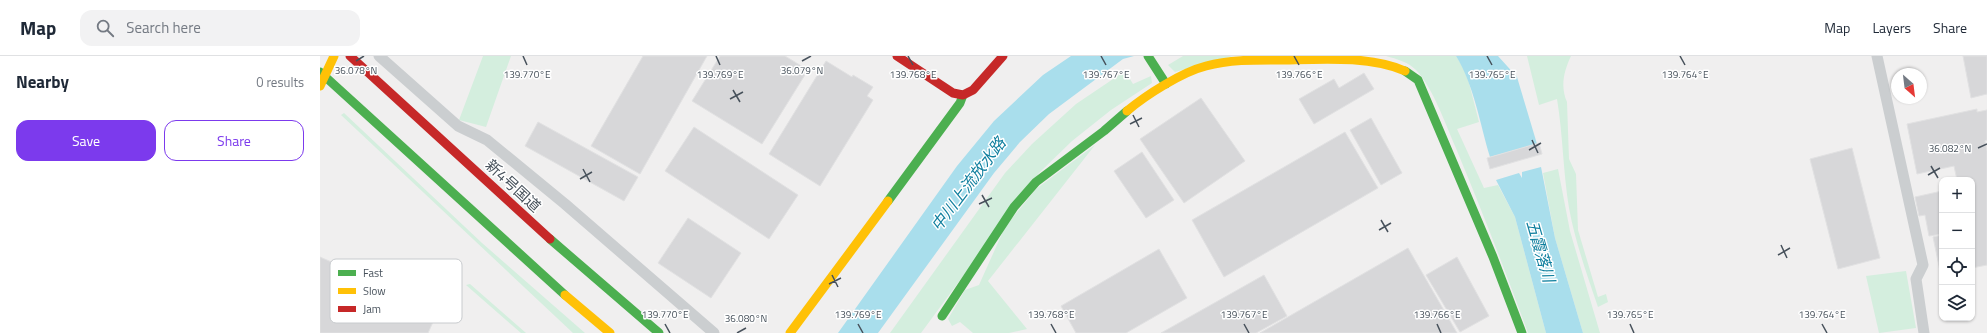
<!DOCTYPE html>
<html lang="en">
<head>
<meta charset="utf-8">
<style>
	:root { --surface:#fff; --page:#f2f2f3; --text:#1f2937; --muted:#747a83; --line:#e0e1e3; --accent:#7c3aed }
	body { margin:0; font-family:"Titillium Web","Noto Sans JP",sans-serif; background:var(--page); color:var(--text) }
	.controls { position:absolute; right:12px; bottom:12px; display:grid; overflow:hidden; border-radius:8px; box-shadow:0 1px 3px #0004 }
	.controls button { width:36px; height:36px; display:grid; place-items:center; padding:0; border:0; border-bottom:1px solid var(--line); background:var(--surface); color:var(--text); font:20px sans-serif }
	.compass { position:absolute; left:1571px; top:12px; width:36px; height:36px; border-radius:50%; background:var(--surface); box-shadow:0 1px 3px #0004; rotate:152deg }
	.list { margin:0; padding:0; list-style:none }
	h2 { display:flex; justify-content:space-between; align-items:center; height:52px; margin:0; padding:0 16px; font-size:17px }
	h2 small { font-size:13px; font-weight:400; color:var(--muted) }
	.actions { display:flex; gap:8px; padding:12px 16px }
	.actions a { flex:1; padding:9px 0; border:1px solid var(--accent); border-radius:12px; text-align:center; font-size:14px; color:var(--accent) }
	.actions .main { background:var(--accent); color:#fff }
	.icon { flex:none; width:22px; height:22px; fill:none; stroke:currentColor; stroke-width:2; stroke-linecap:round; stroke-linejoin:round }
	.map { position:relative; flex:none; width:1667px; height:277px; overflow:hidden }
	header { display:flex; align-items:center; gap:24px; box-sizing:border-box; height:56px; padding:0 20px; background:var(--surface); border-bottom:1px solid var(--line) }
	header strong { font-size:19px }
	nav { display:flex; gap:22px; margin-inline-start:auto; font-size:14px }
	.search { width:280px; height:36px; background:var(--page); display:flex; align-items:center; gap:10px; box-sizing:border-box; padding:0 14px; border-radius:12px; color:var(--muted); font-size:15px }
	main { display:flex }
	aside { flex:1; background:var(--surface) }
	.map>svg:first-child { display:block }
	.green { fill:#d4eede }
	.water { fill:#a9deec }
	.building { fill:#d7d7d9; stroke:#e1e1e2 }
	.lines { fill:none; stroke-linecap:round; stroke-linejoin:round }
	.street { stroke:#cbced0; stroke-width:11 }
	.fast { stroke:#4caf50; stroke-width:9 }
	.slow { stroke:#ffc107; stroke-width:9 }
	.jam { stroke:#c62828; stroke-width:9 }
	.ticks { fill:none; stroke:#47515b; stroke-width:1.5 }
	.labels { text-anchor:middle; stroke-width:3; stroke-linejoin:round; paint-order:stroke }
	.street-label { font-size:15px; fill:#47515b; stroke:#fff }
	.water-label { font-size:16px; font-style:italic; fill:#0f7f9e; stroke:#fff }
	.key { fill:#fff; stroke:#c8cbce; stroke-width:1 }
	.key-label { font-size:11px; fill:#47515b }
	.ticks-label { font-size:10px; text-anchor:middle; fill:#47515b; stroke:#fff; stroke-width:3; stroke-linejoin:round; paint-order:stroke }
</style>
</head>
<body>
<header>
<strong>Map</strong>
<div class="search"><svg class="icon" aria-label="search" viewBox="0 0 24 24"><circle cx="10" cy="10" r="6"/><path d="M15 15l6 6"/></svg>Search here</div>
<nav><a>Map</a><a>Layers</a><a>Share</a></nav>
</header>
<main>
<aside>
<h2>Nearby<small>0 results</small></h2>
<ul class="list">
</ul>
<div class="actions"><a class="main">Save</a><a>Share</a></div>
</aside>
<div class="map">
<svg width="1667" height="277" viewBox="0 0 1667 277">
	<rect width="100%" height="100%" fill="#f0efef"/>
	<!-- green -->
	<path class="green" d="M163 0H191L166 71 139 64Z
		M863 0H913L855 16 848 9Z
		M1066 0H1136L1143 11 1149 27 1159 66 1137 73 1164 132 1178 129 1195 161 1226 277H1208C1185 214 1161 152 1135 90 1126 69 1112 30 1096 14 1088 6 1077 3 1066 0Z
		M1207 0H1251C1244 15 1240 30 1247 46L1249 103 1256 118 1258 174 1278 241 1286 238 1288 246 1278 251C1267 219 1255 185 1249 152 1243 115 1243 79 1237 43L1219 49Z
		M805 15 813 28 831 20 832 27 791 54 752 85 719 117 601 277H570L685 117 712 88 756 48Z
		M24 57 162 187 265 277H253L21 59Z
		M775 89 668 225 707 273 689 277H653L640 266 632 270 628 263 645 234 659 229 685 171 716 133Z
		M1238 113 1250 175 1280 277H1263L1235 182 1223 117Z
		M1586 215 1596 272 1559 277 1546 220Z
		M150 228 206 277H201L146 229Z"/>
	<!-- water -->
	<path class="water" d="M751 0H814L803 3 729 58 700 86 674 117 558 277H518L637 110 674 65 723 19Z
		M1136 0H1178L1197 21 1217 88 1170 101C1160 68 1154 29 1136 0Z
		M1221 111 1235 182 1263 277H1226L1195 161 1176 124 1199 117 1202 122V116Z"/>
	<!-- building -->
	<path class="building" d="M323 0H387L320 118 271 90Z
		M400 0H465L488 14 442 88 372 45Z
		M1643 0H1667V38L1651 42Z
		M506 5 532 21 533 19 553 31 547 40 553 44 500 130 449 98Z
		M1044 17 1054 33 994 68 979 43 1014 23 1019 32Z
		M881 42 925 105 864 147 820 83Z
		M1657 53V56L1667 54V84L1665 85 1667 95V209L1652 212V124H1637L1634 110 1597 118 1587 68Z
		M1051 62 1082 117 1061 129 1030 74Z
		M218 66 318 121 304 145 205 90Z
		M374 71 478 139 449 183 345 115Z
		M1025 76 1058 132 904 221 872 164Z
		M1219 87 1222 98 1170 113 1167 102Z
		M1532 92 1560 202 1518 213 1490 103Z
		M822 96 854 144 826 162 794 115Z
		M1622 135V178L1609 180 1605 159 1599 160 1595 141Z
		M368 162 421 197 391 242 338 207Z
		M1622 179V215H1620L1613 181Z
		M1088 192 1137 277H940Z
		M839 193 867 242 806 277H756L741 250Z
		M0 201 119 253 108 277H0Z
		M1137 201 1169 260 1140 276 1106 219Z
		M944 219 967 260 936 277H841Z"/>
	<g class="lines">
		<!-- street -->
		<path class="street" d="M59 0 138 70 167 84 245 148 394 277
			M1557 0 1603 209 1596 223 1604 277"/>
		<!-- fast -->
		<path class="fast" d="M828 0 846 28
			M1085 15 1098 24 1173 201 1202 277
			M0 16 245 239
			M568 145 640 47 643 39
			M230 183 339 277
			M622 260 694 151 716 126 784 75 807 55"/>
		<!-- slow -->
		<path class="slow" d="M0 30 14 0
			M807 55C826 39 862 16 886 10 912 3 939 4 965 4 1004 3 1051 0 1085 15
			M245 239 290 277
			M470 277 568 145"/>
		<!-- jam -->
		<path class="jam" d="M30 0 230 183
			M577 0 633 37 643 39 653 34 683 0"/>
	</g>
	<!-- ticks -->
	<path class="ticks" d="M203 0 207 9M396 0 400 9M588 0 593 9M781 0 786 9M974 0 979 9M1167 0 1172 9M1360 0 1365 9M36 5 44 0M482 5 491 0M413 34 420 46M410 43 423 36M813 59 819 71M810 68 822 62M1212 84 1218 97M1658 92 1667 88M1209 94 1221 87M1611 110 1618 122M263 113 270 126M1608 119 1620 112M260 123 272 116M662 139 669 151M659 148 672 142M1061 164 1068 176M1059 174 1071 167M1461 189 1467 202M1458 199 1470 192M512 219 518 231M509 228 521 222M345 268 350 277M538 268 543 277M731 268 736 277M924 268 929 277M1117 268 1121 277M1310 268 1314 277M1502 268 1507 277M417 277 426 272"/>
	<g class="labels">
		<!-- street labels -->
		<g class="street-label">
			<text transform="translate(193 130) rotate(43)" y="5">新4号国道</text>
		</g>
		<!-- water labels -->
		<g class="water-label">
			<text transform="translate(648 128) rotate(-53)" y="6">中川上流放水路</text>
			<text transform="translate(1221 195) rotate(74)" y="6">五霞落川</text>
		</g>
	</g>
	<!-- legend -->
	<rect x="10" y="203" width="132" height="64" rx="6" class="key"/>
	<rect x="18" y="214" width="18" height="6" fill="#4caf50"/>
	<rect x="18" y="232" width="18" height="6" fill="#ffc107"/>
	<rect x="18" y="250" width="18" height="6" fill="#c62828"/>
	<g class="key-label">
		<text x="43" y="221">Fast</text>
		<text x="43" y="239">Slow</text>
		<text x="43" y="257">Jam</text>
	</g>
	<g class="ticks-label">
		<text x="482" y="18">36.079°N</text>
		<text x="36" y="18">36.078°N</text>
		<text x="207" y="22">139.770°E</text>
		<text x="400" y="22">139.769°E</text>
		<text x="593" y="22">139.768°E</text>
		<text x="786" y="22">139.767°E</text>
		<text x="979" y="22">139.766°E</text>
		<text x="1172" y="22">139.765°E</text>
		<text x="1365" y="22">139.764°E</text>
		<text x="1630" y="96">36.082°N</text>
		<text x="345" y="262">139.770°E</text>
		<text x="538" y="262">139.769°E</text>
		<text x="731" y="262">139.768°E</text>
		<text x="924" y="262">139.767°E</text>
		<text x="1117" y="262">139.766°E</text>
		<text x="1310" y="262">139.765°E</text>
		<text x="1502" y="262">139.764°E</text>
		<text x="426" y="266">36.080°N</text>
	</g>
</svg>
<div class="controls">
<button>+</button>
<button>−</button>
<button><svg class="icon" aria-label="locate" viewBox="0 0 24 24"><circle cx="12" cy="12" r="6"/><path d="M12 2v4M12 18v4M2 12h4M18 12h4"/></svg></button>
<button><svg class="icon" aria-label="layers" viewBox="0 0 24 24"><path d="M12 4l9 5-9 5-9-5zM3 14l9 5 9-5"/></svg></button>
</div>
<svg class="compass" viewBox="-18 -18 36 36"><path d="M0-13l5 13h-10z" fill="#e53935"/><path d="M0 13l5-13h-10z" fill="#747a83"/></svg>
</div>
</main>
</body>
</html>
